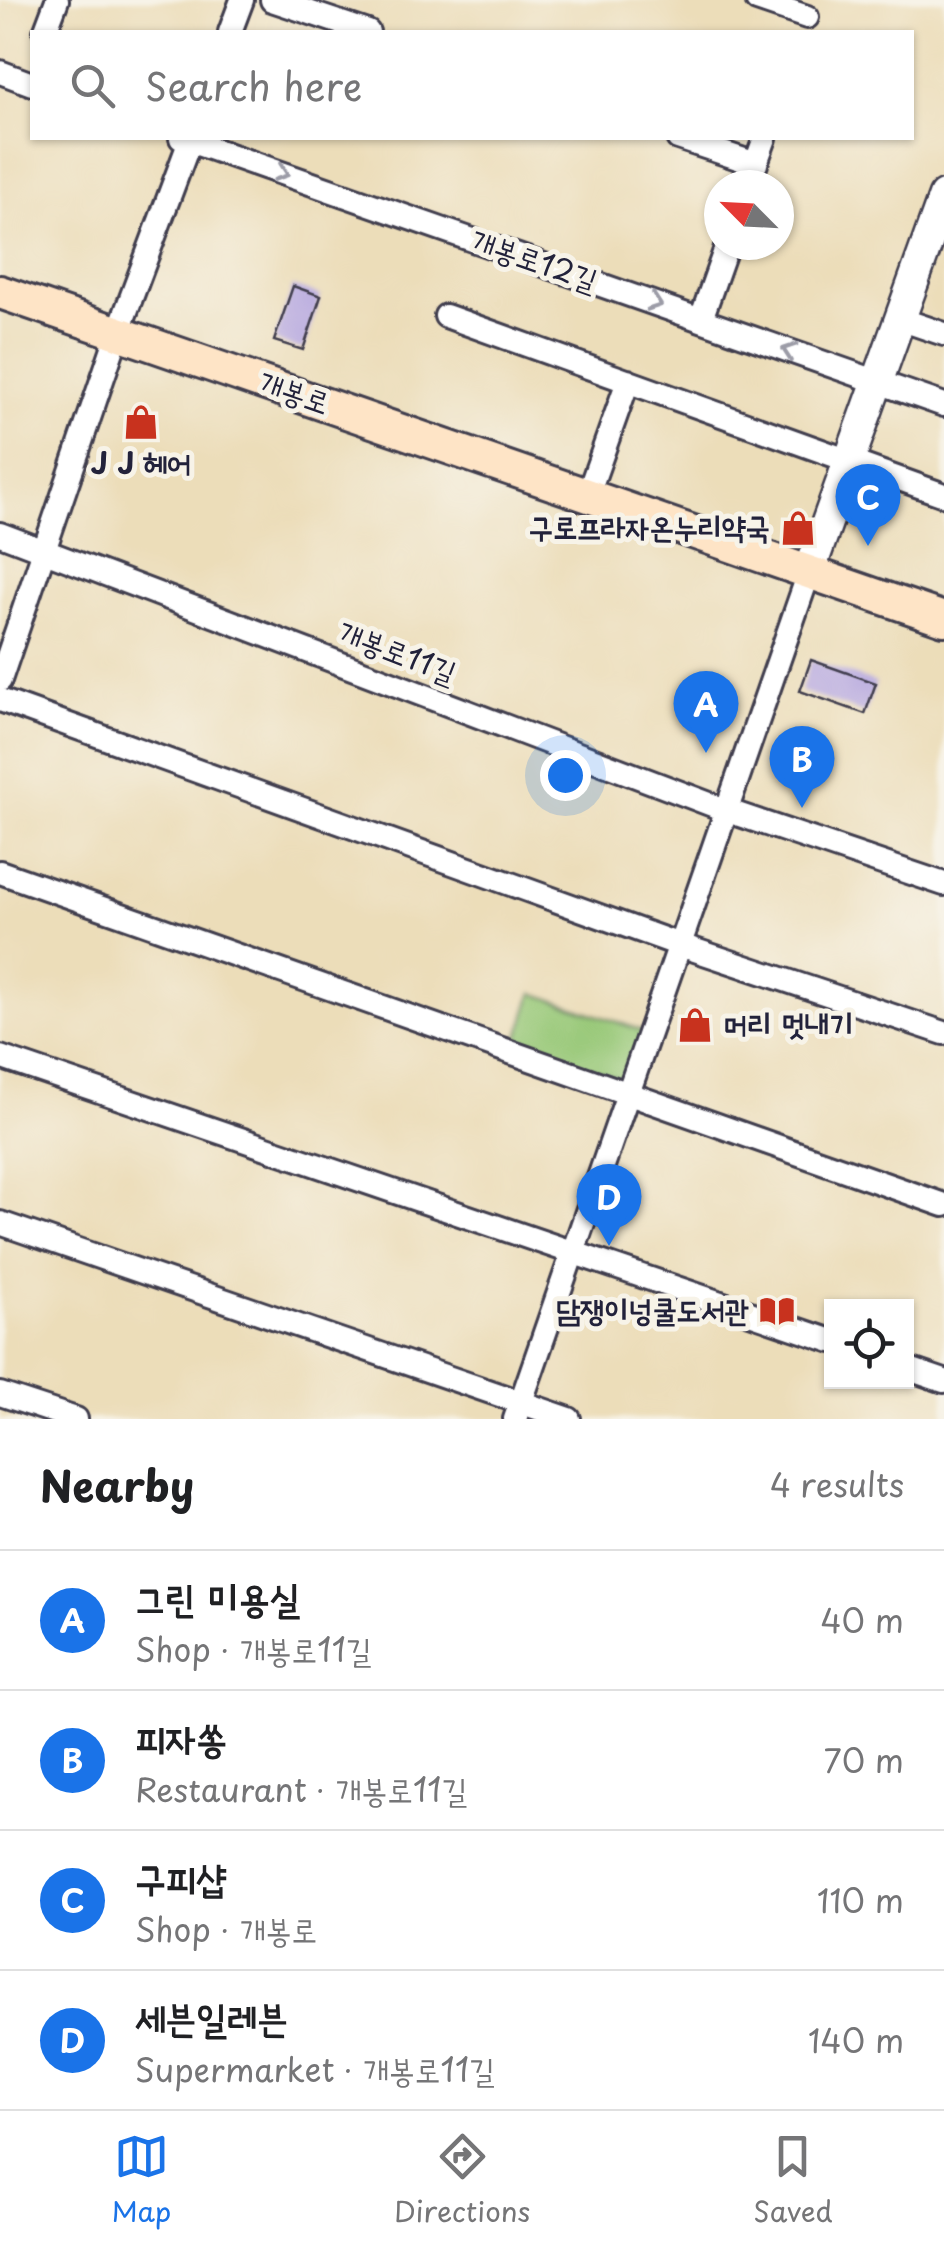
<!DOCTYPE html>
<html lang="en">
<head>
<meta charset="utf-8">
<style>
	:root { --surface:#fff; --page:#f2f2f2; --text:#202124; --muted:#757577; --line:#e0e0e0; --accent:#1a73e8 }
	body { margin:0; font-family:"Playpen Sans","Poor Story",sans-serif; background:var(--page); color:var(--text) }
	.controls { position:absolute; right:30px; bottom:30px; display:grid; overflow:hidden; border-radius:0px; box-shadow:0 2px 8px #0004 }
	.controls button { width:90px; height:90px; display:grid; place-items:center; padding:0; border:0; border-bottom:2px solid var(--line); background:var(--surface); color:var(--text); font:50px sans-serif }
	.compass { position:absolute; left:704px; top:170px; width:90px; height:90px; border-radius:50%; background:var(--surface); box-shadow:0 2px 8px #0004; rotate:294deg }
	.you { position:absolute; left:565px; top:775px; width:35px; height:35px; margin:-25px; border:8px solid #fff; border-radius:50%; background:#1a73e8; box-shadow:0 0 0 15px #1a73e833 }
	.badge { display:grid; place-items:center; width:65px; height:65px; border-radius:50%; background:var(--accent); color:#fff; font-size:32px; font-weight:700 }
	.pin { position:absolute; translate:-50% -82px; filter:drop-shadow(0 2px 5px #0008) }
	.pin::after { content:''; position:absolute; top:52px; width:35px; height:30px; background:inherit; clip-path:polygon(0 0,100% 0,50% 100%) }
	.list { margin:0; padding:0; list-style:none }
	h2 { display:flex; justify-content:space-between; align-items:center; height:130px; margin:0; padding:0 40px; font-size:42px }
	h2 small { font-size:32px; font-weight:400; color:var(--muted) }
	.list li { display:grid; grid-template-columns:65px 1fr auto; gap:30px; align-items:center; box-sizing:border-box; height:140px; padding:0 40px; border-top:2px solid var(--line) }
	.list b { display:block; font-size:38px; white-space:nowrap }
	.list p { margin:0; font-size:32px; white-space:nowrap; color:var(--muted) }
	.list em { font-size:32px; font-style:normal; color:var(--muted) }
	.icon { flex:none; width:55px; height:55px; fill:none; stroke:currentColor; stroke-width:2; stroke-linecap:round; stroke-linejoin:round }
	.map { position:relative; flex:none; width:944px; height:1419px; overflow:hidden }
	.search { position:absolute; background:var(--surface); box-shadow:0 2px 8px #0004; left:30px; right:30px; top:30px; height:110px; display:flex; align-items:center; gap:25px; box-sizing:border-box; padding:0 35px; border-radius:0px; color:var(--muted); font-size:38px }
	.sheet { height:690px; background:var(--surface) }
	nav { display:flex; justify-content:space-around; align-items:center; box-sizing:border-box; height:140px; border-top:2px solid var(--line); background:var(--surface); font-size:28px; color:var(--muted) }
	nav a { display:grid; justify-items:center; gap:5px }
	nav .on { color:var(--accent) }
	.map>svg:first-child { display:block }
	.green { fill:#97c877; stroke:#5c7559; stroke-width:2.5 }
	.building { fill:#b4a5df }
	.lines { fill:none; stroke-linecap:round; stroke-linejoin:round }
	.minor-casing { stroke:#403e4e; stroke-width:28 }
	.tertiary-casing { stroke:#403e4e; stroke-width:35 }
	.secondary-casing { stroke:#403e4e; stroke-width:38 }
	.minor { stroke:#fff; stroke-width:22 }
	.tertiary { stroke:#fff; stroke-width:30 }
	.secondary { stroke:#fee4c6; stroke-width:32 }
	.oneway { stroke:#9c9ca7 }
	.labels { text-anchor:middle; stroke-width:10; stroke-linejoin:round; paint-order:stroke }
	.street-label { font-size:30px; fill:#22223b; stroke:#f7f3e8 }
	.poi-label { font-size:30px; font-weight:bold; fill:#22223b; stroke:#f7f3e8; text-anchor:end }
</style>
</head>
<body>
<div class="map">
<svg width="944" height="1419" viewBox="0 0 944 1419">
	<rect width="100%" height="100%" fill="#f7f3e8"/>
	<filter id="ink" filterUnits="userSpaceOnUse"><feTurbulence type="fractalNoise" baseFrequency=".01" numOctaves="2"/><feDisplacementMap in="SourceGraphic" scale="20" xChannelSelector="R" yChannelSelector="G"/><feConvolveMatrix kernelMatrix="1 2 1 2 8 2 1 2 1" color-interpolation-filters="sRGB"/></filter>
	<filter id="wash" filterUnits="userSpaceOnUse"><feTurbulence type="fractalNoise" baseFrequency=".0048" numOctaves="4" result="noise"/><feDisplacementMap in="SourceGraphic" scale="40" xChannelSelector="R" yChannelSelector="G"/><feGaussianBlur stdDeviation="2.25" result="paint"/><feColorMatrix in="noise" values="0 0 0 0 0 0 0 0 0 0 0 0 0 0 0 0 0 1.4 0 .05"/><feComposite in="paint" operator="in"/></filter>
	<g filter="url(#wash)">
		<rect width="100%" height="100%" fill="#ecddb9"/>
		<!-- green -->
		<path class="green" d="M533 993 649 1033 632 1083 517 1043Z"/>
		<g id="blocks">
			<!-- building -->
			<path class="building" d="M293 286 321 296 303 350 274 341Z
				M811 660 876 683 865 714 800 691Z"/>
		</g>
	</g>
	<g filter="url(#ink)">
		<use href="#blocks" fill-opacity="0" stroke="#403e4e" stroke-width="2.5"/>
		<g class="lines">
			<defs>
				<path id="minor" d="M272 0 368 32
					M757 0 807 17
					M45 32 57 0
					M230 32 242 0
					M0 72 32 84
					M181 138 944 405
					M678 138 756 164
					M748 185 765 138
					M446 316 944 495
					M701 319 727 245
					M900 319 944 334
					M588 494 628 381
					M0 534 728 811 944 884
					M0 680 118 333 191 138
					M0 700 680 945 944 1033
					M0 872 944 1205
					M0 1057 832 1341
					M0 1223 569 1419
					M906 1368 944 1381
					M0 1394 76 1419
					M515 1419 810 570"/>
				<path id="tertiary" d="M810 570 944 196"/>
				<path id="secondary" d="M0 292 944 619"/>
			</defs>
			<!-- minor casing -->
			<use href="#minor" class="minor-casing"/>
			<!-- tertiary casing -->
			<use href="#tertiary" class="tertiary-casing"/>
			<!-- secondary casing -->
			<use href="#secondary" class="secondary-casing"/>
			<!-- minor -->
			<use href="#minor" class="minor"/>
			<!-- tertiary -->
			<use href="#tertiary" class="tertiary"/>
			<!-- secondary -->
			<use href="#secondary" class="secondary"/>
		</g>
		<!-- one-way arrows -->
		<defs><path id="oneway-chevron" d="M-2-3.5L2.5 0L-2 3.5" fill="none" stroke-width="1.6" stroke-linecap="round" stroke-linejoin="round" transform="scale(2.5)"/></defs>
		<g class="oneway">
			<use href="#oneway-chevron" transform="translate(282 173) rotate(19)"/>
			<use href="#oneway-chevron" transform="translate(655 303) rotate(19)"/>
			<use href="#oneway-chevron" transform="translate(789 351) rotate(-161)"/>
		</g>
	</g>
	<!-- icons -->
	<defs>
		<symbol id="shop-bare" viewBox="-9 -9 18 18"><path d="M-5-2.5h2.3a2.7 3.5 0 0 1 5.4 0H5L5.5 6h-11ZM-1.5-2.5h3a1.5 2.3 0 0 0-3 0Z" fill="#c8321e" stroke="#f7f3e8" stroke-width="2.5" paint-order="stroke"/></symbol>
		<symbol id="library-bare" viewBox="-9 -9 18 18"><path d="M-6-4Q-3-5.5-.7-3.5V5Q-3 3-6 4ZM6-4Q3-5.5 .7-3.5V5Q3 3 6 4Z" fill="#c8321e" stroke="#f7f3e8" stroke-width="2.5" paint-order="stroke"/></symbol>
	</defs>
	<g fill-rule="evenodd">
		<use href="#shop-bare" x="116" y="397" width="50" height="50"/>
		<use href="#shop-bare" x="773" y="503" width="50" height="50"/>
		<use href="#shop-bare" x="670" y="1000" width="50" height="50"/>
		<use href="#library-bare" x="752" y="1286" width="50" height="50"/>
	</g>
	<g class="labels">
		<!-- street labels -->
		<g class="street-label">
			<text transform="translate(534 261) rotate(19)" y="10">개봉로12길</text>
			<text transform="translate(294 393) rotate(19)" y="10">개봉로</text>
			<text transform="translate(397 653) rotate(21)" y="10">개봉로11길</text>
		</g>
		<!-- poi labels -->
		<g class="poi-label">
			<text x="141" y="474" text-anchor="middle">J J 헤어</text>
			<text x="770" y="538">구로프라자온누리약국</text>
			<text x="723" y="1035" text-anchor="start">머리 멋내기</text>
			<text x="749" y="1321">담쟁이넝쿨도서관</text>
		</g>
	</g>
</svg>
<div class="controls">
<button><svg class="icon" aria-label="locate" viewBox="0 0 24 24"><circle cx="12" cy="12" r="6"/><path d="M12 2v4M12 18v4M2 12h4M18 12h4"/></svg></button>
</div>
<svg class="compass" viewBox="-18 -18 36 36"><path d="M0-13l5 13h-10z" fill="#e53935"/><path d="M0 13l5-13h-10z" fill="#757577"/></svg>
<div class="you"></div>
<div class="pin badge" style="left:706px;top:753px">A</div>
<div class="pin badge" style="left:802px;top:808px">B</div>
<div class="pin badge" style="left:868px;top:546px">C</div>
<div class="pin badge" style="left:609px;top:1246px">D</div>
<div class="search"><svg class="icon" aria-label="search" viewBox="0 0 24 24"><circle cx="10" cy="10" r="6"/><path d="M15 15l6 6"/></svg>Search here</div>
</div>
<section class="sheet">
<h2>Nearby<small>4 results</small></h2>
<ul class="list">
<li><span class="badge">A</span><div><b>그린 미용실</b><p>Shop · 개봉로11길</p></div><em>40 m</em></li>
<li><span class="badge">B</span><div><b>피자쏭</b><p>Restaurant · 개봉로11길</p></div><em>70 m</em></li>
<li><span class="badge">C</span><div><b>구피샵</b><p>Shop · 개봉로</p></div><em>110 m</em></li>
<li><span class="badge">D</span><div><b>세븐일레븐</b><p>Supermarket · 개봉로11길</p></div><em>140 m</em></li>
</ul>
</section>
<nav>
<a class="on"><svg class="icon" aria-label="map" viewBox="0 0 24 24"><path d="M3 6l6-2 6 2 6-2v14l-6 2-6-2-6 2zM9 4v14M15 6v14"/></svg>Map</a>
<a><svg class="icon" aria-label="directions" viewBox="0 0 24 24"><path d="M12 3l9 9-9 9-9-9zM9 14v-3h6M13 9l2 2-2 2"/></svg>Directions</a>
<a><svg class="icon" aria-label="saved" viewBox="0 0 24 24"><path d="M7 4h10v16l-5-4-5 4z"/></svg>Saved</a>
</nav>
</body>
</html>
